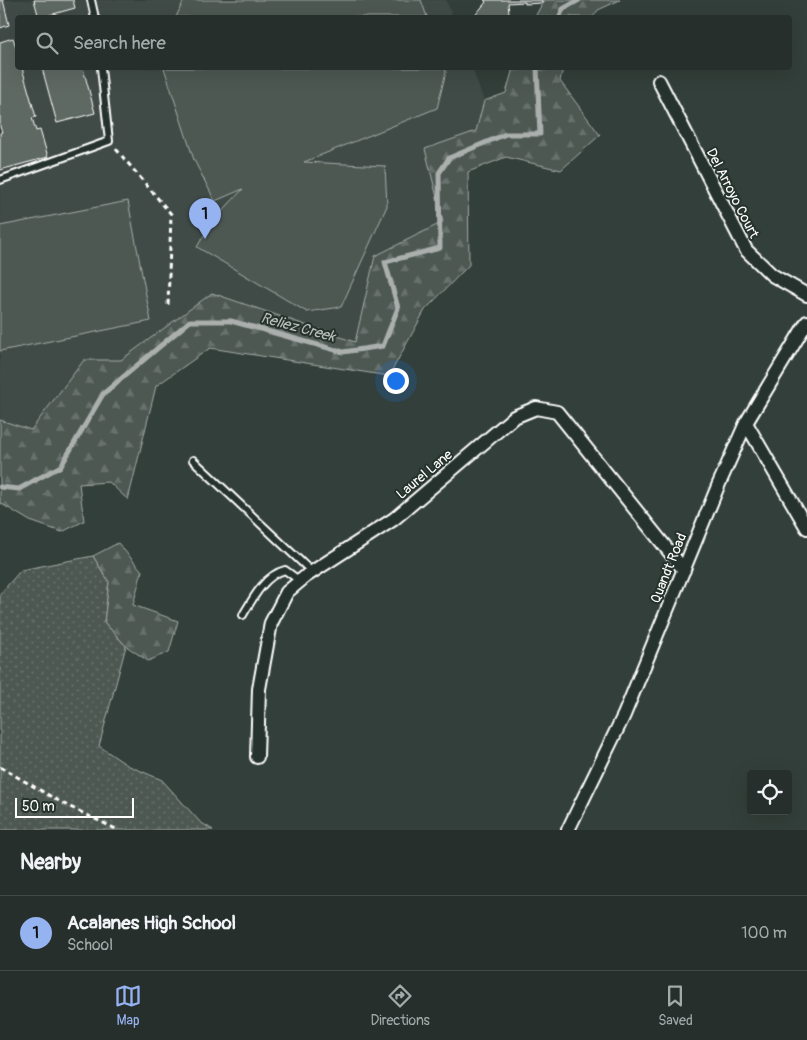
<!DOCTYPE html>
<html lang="en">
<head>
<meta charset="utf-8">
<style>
	:root { --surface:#262f2c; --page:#323b38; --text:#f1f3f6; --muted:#a4a9a9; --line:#424a48; --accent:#95b2f1 }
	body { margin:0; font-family:Pangolin,sans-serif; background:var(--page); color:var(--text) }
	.controls { position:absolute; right:15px; bottom:15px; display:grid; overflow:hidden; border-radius:5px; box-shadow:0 5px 20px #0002 }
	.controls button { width:45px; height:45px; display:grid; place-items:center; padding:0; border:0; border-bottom:1px solid var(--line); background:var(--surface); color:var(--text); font:25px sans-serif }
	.scale { position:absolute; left:15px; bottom:12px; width:119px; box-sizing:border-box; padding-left:5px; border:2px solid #fff; border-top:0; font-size:14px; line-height:18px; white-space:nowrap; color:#fff; -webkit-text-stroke:4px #26332d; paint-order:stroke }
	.you { position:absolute; left:395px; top:380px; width:18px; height:18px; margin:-12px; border:4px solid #fff; border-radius:50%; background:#1a73e8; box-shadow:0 0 0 8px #1a73e833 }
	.badge { display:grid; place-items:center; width:32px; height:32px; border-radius:50%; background:var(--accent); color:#111; font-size:16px; font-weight:700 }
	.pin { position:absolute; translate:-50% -41px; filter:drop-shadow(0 1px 2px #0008) }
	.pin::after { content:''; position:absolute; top:26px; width:18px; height:15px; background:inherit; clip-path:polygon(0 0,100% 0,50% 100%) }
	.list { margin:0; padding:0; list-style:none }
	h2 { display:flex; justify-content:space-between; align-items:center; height:65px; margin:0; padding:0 20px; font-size:21px }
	h2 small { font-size:16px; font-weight:400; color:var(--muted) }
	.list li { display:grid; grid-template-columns:32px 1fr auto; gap:15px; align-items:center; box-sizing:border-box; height:75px; padding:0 20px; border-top:1px solid var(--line) }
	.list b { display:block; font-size:19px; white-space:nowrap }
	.list p { margin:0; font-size:16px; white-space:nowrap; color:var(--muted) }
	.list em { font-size:16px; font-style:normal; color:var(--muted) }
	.icon { flex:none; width:28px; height:28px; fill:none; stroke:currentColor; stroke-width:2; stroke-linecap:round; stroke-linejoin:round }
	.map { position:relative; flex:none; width:807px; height:830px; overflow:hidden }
	.search { position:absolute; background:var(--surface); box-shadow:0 5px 20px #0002; left:15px; right:15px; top:15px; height:55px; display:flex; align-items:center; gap:12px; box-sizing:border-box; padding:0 18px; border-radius:5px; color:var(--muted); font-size:19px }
	.sheet { height:140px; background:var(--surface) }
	nav { display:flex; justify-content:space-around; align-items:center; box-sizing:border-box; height:70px; border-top:1px solid var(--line); background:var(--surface); font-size:14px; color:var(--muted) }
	nav a { display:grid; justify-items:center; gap:2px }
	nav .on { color:var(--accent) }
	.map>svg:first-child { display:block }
	.built { fill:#404c47 }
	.grass { fill:url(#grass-dots); stroke:#a6aca9 }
	.forest { fill:url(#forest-firs); stroke:#a6aca9 }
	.green { fill:#4d5853; stroke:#a6aca9 }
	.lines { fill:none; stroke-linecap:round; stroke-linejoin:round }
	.stream { stroke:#abb0ae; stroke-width:5 }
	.building { fill:#5f6964; stroke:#fff }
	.service-casing { stroke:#fff; stroke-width:10 }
	.minor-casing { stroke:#fff; stroke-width:16 }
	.path { stroke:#fff; stroke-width:3; stroke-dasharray:5 4; stroke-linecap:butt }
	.service { stroke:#26332d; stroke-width:6 }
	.minor { stroke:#26332d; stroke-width:12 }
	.labels { text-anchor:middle; stroke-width:4; stroke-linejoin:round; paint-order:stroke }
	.street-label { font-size:14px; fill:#fff; stroke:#26332d }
	.water-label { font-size:15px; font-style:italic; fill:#b9bdbc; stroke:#26332d }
</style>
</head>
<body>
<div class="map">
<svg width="807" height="830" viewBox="0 0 807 830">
	<defs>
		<pattern id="grass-dots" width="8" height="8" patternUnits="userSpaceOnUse" patternTransform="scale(1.25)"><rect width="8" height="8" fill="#4d5853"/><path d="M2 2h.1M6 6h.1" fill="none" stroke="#68716d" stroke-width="1.8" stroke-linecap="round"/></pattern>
		<pattern id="forest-firs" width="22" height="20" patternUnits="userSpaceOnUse" patternTransform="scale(1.25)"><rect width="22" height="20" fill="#4d5853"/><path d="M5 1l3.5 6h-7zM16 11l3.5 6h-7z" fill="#68716d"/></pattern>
	</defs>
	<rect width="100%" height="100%" fill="#333f3a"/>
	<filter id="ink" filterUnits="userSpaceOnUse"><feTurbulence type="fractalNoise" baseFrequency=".02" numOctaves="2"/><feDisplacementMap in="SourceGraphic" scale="10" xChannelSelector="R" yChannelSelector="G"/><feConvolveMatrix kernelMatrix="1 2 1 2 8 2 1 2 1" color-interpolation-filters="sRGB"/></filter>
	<g filter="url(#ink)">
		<!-- built -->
		<path class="built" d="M0 0H446L453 17 18 18V68H472L484 101 476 131 426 149 443 222 375 256 355 342 212 294 39 444 0 446Z"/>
		<!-- grass -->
		<path class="grass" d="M93 556 109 582 104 622 126 646 99 746 127 765 162 780 200 822 213 830H0V594L21 570Z"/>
		<!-- forest -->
		<path class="forest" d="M544 0H620L598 10 593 17H535Z
			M513 68H563L560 81 600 135 561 170 506 157 468 172 469 265 425 310 389 376 210 348 156 386 128 500 109 482 79 484 84 521 62 532 30 521 0 503V420L31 430 84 360H121L212 293 355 342 375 256 443 222 425 149 476 131 484 101 506 93Z
			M118 543 142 571 133 605 178 621 169 652 148 661 126 646 104 622 109 582 93 556Z"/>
		<!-- green -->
		<path class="green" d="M184 0H421L427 17H176Z
			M164 68H445L446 72 437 108 304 162 385 166 387 206 341 307 307 312 197 247 212 222 243 189 215 201 194 160Z
			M128 201 151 321 0 351V226Z"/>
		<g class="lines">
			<!-- stream -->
			<path class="stream" d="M559 18 563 9 579 0
				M0 487 19 489 61 466 103 394 190 321H231L343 352 383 346 398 308 385 262 440 248 439 173 449 158 506 134H540L537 68"/>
		</g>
		<!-- building -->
		<path class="building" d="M0 0H3L9 25 0 28Z
			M34 0H73L75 8 39 18Z
			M484 0H542V3L525 4V2L508 3 509 13 506 18H473L486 2Z
			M13 38 18 53V68H22L36 117 32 118 36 131 40 130 48 157 0 170V133L2 132 0 127V42Z
			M42 68H83L95 113 57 123Z"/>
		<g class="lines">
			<defs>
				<path id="service" d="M91 0 95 18
					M0 180 109 141 101 68
					M193 460 312 572
					M243 615C253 598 265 575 285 570L300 581"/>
				<path id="minor" d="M659 81 746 250 772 275 807 295
					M746 423 807 528
					M257 757 259 689 271 623 287 592 306 576 394 519 514 417 536 408 557 412 684 570
					M568 830 624 715 718 486 746 423 807 322"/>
			</defs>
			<!-- service casing -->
			<use href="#service" class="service-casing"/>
			<!-- minor casing -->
			<use href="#minor" class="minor-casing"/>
			<!-- path -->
			<path class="path" d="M116 149 171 214 168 306
				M0 767 64 804 118 830"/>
			<!-- service -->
			<use href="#service" class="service"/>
			<!-- minor -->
			<use href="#minor" class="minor"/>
		</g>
	</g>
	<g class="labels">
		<!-- street labels -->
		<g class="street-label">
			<text transform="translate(733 193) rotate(63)" y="5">Del Arroyo Court</text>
			<text transform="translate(424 474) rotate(-40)" y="5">Laurel Lane</text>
			<text transform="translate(668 568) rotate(-68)" y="5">Quandt Road</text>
		</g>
		<!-- water labels -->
		<g class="water-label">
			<text transform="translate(298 327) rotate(15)" y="5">Reliez Creek</text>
		</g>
	</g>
</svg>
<div class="controls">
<button><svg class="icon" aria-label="locate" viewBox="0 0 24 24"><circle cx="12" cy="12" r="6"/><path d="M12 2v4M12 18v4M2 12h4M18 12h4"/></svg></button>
</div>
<div class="scale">50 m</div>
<div class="you"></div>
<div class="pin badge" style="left:205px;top:239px">1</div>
<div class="search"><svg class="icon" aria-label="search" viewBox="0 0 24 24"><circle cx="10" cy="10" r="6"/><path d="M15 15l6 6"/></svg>Search here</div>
</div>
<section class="sheet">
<h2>Nearby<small></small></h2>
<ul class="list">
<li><span class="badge">1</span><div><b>Acalanes High School</b><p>School</p></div><em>100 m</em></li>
</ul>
</section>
<nav>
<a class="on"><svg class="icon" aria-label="map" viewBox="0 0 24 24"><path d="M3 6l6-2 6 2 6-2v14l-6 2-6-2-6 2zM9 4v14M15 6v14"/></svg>Map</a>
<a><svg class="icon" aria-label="directions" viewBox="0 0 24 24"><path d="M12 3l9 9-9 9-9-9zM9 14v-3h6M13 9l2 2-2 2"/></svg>Directions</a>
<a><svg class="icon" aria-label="saved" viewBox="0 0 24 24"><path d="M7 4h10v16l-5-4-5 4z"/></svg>Saved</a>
</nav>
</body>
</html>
